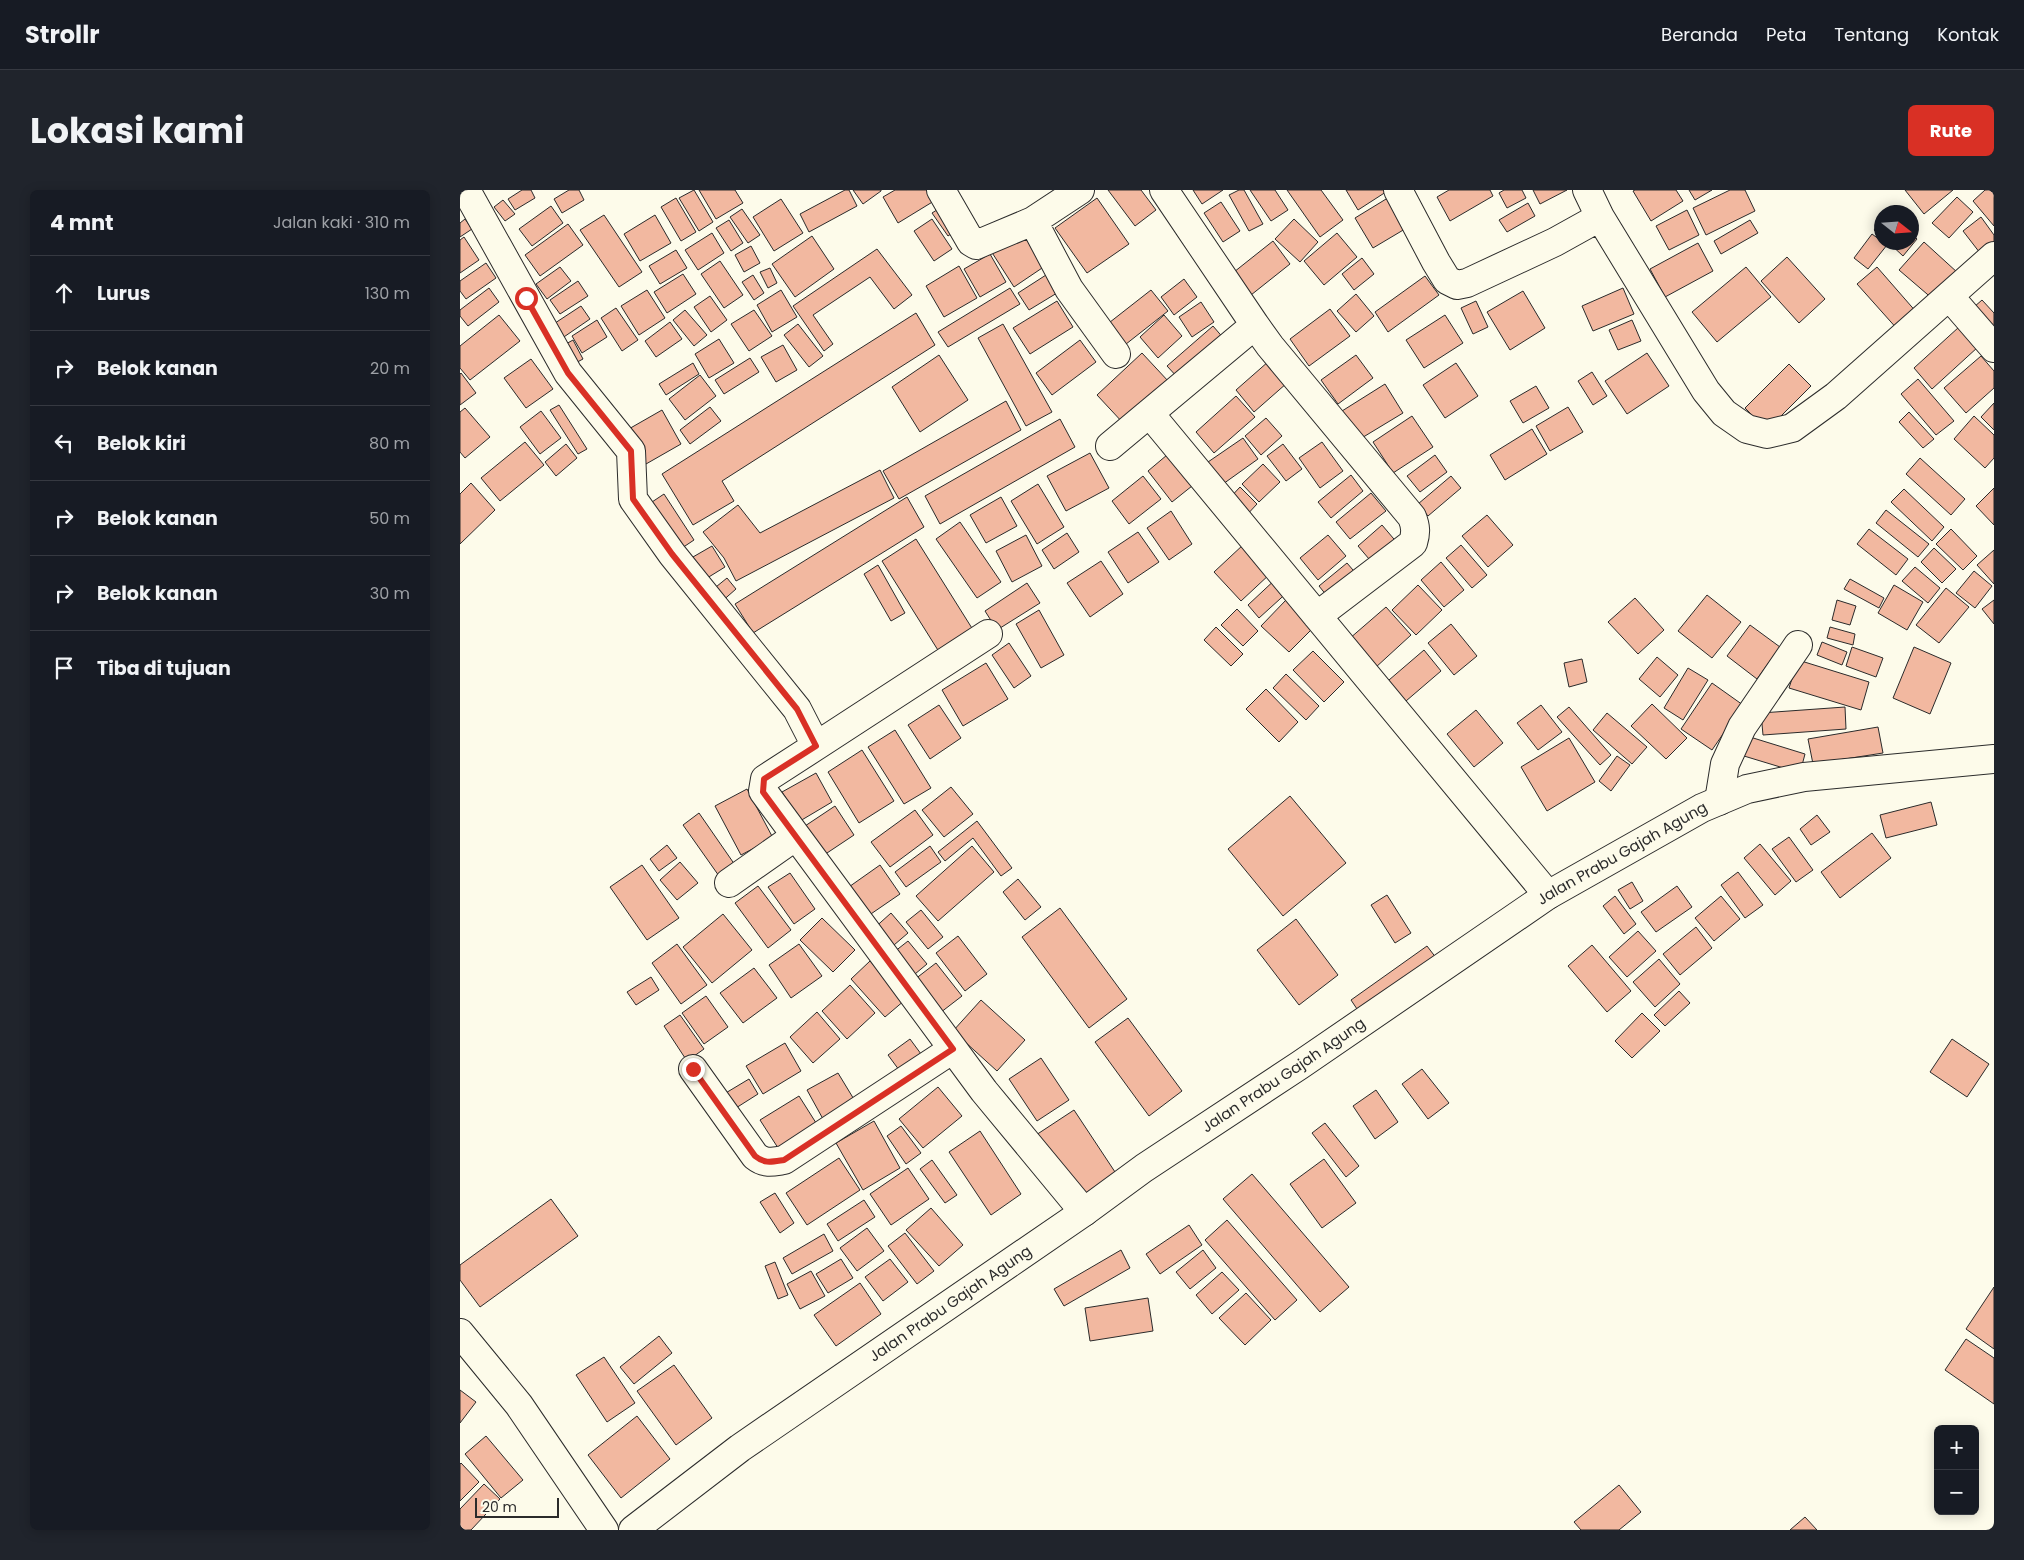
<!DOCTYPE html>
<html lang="id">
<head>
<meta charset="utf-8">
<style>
	:root { --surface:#171b24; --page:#20242c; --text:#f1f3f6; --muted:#9ea1a6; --line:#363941; --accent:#d93025 }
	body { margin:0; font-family:Poppins,sans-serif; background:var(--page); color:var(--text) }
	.controls { position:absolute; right:15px; bottom:15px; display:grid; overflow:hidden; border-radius:8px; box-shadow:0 2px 12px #0003 }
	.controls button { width:45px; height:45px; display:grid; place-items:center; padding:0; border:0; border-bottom:1px solid var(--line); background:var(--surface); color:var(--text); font:25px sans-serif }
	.compass { position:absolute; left:1414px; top:15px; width:45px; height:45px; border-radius:50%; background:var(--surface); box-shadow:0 2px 12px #0003; rotate:107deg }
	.scale { position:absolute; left:15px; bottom:12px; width:84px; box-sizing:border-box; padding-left:5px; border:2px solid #2b2b2b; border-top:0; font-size:14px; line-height:18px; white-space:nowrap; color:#2b2b2b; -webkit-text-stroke:4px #fdfbea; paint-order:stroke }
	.stop { position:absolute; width:15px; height:15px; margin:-11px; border:4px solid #d93025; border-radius:50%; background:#fff }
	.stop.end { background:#d93025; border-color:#fff; box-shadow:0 1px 5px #0008 }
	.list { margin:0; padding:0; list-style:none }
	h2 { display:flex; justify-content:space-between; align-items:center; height:65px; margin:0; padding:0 20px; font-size:21px }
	h2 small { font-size:16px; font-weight:400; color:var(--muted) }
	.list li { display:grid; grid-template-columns:32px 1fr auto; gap:15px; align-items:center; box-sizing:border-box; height:75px; padding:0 20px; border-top:1px solid var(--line) }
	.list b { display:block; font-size:19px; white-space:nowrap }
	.list em { font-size:16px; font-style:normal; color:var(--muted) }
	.icon { flex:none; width:28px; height:28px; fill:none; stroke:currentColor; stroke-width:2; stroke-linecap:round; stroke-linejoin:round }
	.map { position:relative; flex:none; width:1534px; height:1340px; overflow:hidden; border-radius:8px }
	header { display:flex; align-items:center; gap:30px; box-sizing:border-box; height:70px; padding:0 25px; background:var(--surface); border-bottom:1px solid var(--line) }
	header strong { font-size:24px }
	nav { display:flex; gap:28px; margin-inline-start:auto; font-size:18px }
	.intro { display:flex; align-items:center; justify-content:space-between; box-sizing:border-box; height:120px; padding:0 30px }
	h1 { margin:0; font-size:35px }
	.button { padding:12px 22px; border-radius:8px; background:var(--accent); color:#fff; font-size:18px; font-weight:700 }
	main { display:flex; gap:30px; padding:0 30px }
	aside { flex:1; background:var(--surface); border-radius:8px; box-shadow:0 2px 12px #0003 }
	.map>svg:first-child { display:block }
	.building { fill:#f2b8a0; stroke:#2b2b2b }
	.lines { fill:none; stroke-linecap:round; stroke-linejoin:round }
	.minor-casing { stroke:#2b2b2b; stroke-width:30 }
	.highway-casing { stroke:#2b2b2b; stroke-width:30 }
	.minor { stroke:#fdfbea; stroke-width:28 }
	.highway { stroke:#fdfbea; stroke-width:28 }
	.route { stroke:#d93025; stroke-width:6 }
	.labels { text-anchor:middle; stroke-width:4; stroke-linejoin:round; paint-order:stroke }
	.street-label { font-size:15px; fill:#2b2b2b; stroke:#fdfbea }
</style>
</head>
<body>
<header>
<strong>Strollr</strong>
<nav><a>Beranda</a><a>Peta</a><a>Tentang</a><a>Kontak</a></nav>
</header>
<div class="intro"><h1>Lokasi kami</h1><a class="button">Rute</a></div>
<main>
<aside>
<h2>4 mnt<small>Jalan kaki · 310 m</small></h2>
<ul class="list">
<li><svg class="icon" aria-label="ahead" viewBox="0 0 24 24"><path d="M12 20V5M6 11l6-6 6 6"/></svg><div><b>Lurus</b></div><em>130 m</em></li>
<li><svg class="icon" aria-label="right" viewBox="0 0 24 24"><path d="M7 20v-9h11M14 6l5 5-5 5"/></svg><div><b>Belok kanan</b></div><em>20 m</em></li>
<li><svg class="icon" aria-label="left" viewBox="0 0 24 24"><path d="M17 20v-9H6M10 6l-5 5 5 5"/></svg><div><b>Belok kiri</b></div><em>80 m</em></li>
<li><svg class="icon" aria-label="right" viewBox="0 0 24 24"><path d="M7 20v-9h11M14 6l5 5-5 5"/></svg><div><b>Belok kanan</b></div><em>50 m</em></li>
<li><svg class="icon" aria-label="right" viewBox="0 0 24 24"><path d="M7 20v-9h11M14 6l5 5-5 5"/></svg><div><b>Belok kanan</b></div><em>30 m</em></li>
<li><svg class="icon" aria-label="arrive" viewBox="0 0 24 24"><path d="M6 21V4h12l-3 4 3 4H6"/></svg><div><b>Tiba di tujuan</b></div></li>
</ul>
</aside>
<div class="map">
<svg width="1534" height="1340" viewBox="0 0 1534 1340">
	<rect width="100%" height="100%" fill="#fdfbea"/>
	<!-- building -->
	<path class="building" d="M62 0H71L75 8 55 20 48 9Z
		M109 0H119L124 10 102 23 94 9Z
		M234 0 253 32 239 41 219 8Z
		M239 0H275L283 13 256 29Z
		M385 0H389L397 16 349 42 340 24Z
		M393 0H421V1L403 14Z
		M435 0H468L474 11 438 33 423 7Z
		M648 0H681L696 20 675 36Z
		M733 0H763L742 14Z
		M779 0H784L803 34 789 41 769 5Z
		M790 0H815L828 20 811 31Z
		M827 0H861L883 30 860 47Z
		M886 0H929L898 20Z
		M989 0H1030L1033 6 990 31 977 7Z
		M1044 0H1062L1066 8 1047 18 1039 3Z
		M1073 0H1107L1080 14Z
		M1175 0H1216L1223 11 1191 31 1173 1Z
		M1229 0H1252L1235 10Z
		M1270 0H1285L1295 21 1246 45 1233 18Z
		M1445 0H1493L1464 24Z
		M1525 0H1534V36L1513 11Z
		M931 6 950 36 913 58 895 28Z
		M1497 7 1513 22 1489 48 1472 33Z
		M216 8 236 42 221 51 201 17Z
		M637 8 669 54 627 83 595 38Z
		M321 9 343 43 314 61 293 27Z
		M43 10 55 24 45 31 34 17Z
		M761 12 780 41 763 52 744 23Z
		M1068 13 1075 26 1047 42 1039 30Z
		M91 16 103 33 72 56 59 39Z
		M480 18 495 41 488 46 472 23Z
		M282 19 300 45 288 53 270 27Z
		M1227 20 1239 45 1209 60 1196 36Z
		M144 25 182 82 159 97 120 40Z
		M195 25 211 53 180 71 164 44Z
		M1521 27 1534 45V52L1520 63 1503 41Z
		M5 29 12 39 0 47V33Z
		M472 29 492 59 474 71 454 41Z
		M834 29 858 52 840 72 815 49Z
		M269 30 283 53 271 61 256 38Z
		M1290 30 1298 43 1261 64 1254 51Z
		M1422 31V47L1414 40Z
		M108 34 123 55 80 86 65 65Z
		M565 38 588 74 554 97 531 61Z
		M252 43 264 63 238 80 225 60Z
		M877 43 897 67 864 95 844 71Z
		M1412 44 1427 55 1408 79 1394 68Z
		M1452 44 1457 49 1443 66 1428 52H1452Z
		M352 46 374 79 335 107 312 74Z
		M4 47 19 70 0 83V50Z
		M813 51 830 74 791 105 774 82Z
		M1464 52 1498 83 1474 110 1439 80Z
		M1238 53 1253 81 1205 107 1190 79Z
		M291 56 300 73 284 82 275 65Z
		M417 59 452 105 434 119 410 87 353 125 373 154 364 161 333 116Z
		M216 60 227 78 200 94 189 76Z
		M530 64 546 92 520 107 504 79Z
		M1327 67 1365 109 1339 133 1301 91Z
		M902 68 914 84 894 100 882 84Z
		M260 71 283 105 264 118 241 84Z
		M26 73 36 88 6 109 0 101V91Z
		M499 76 517 108 484 127 466 96Z
		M100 77 111 91 87 109 76 94Z
		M1286 77 1311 107 1257 152 1232 122Z
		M1417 77 1458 124 1439 141 1397 94Z
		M310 78 317 93 308 98 300 82Z
		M223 84 236 104 207 123 194 102Z
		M293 85 304 103 294 110 282 92Z
		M586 85 597 103 569 120 558 103Z
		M965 86 979 105 928 142 915 122Z
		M724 89 737 107 714 125 701 107Z
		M118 91 128 106 100 124 90 110Z
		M29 98 39 112 8 136 0 126V120Z
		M550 98 560 114 488 157 478 142Z
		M1163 98 1174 124 1133 141 1122 116Z
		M187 100 205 128 179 145 161 116Z
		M321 100 337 127 312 142 297 115Z
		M691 100 708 121 661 158 645 136Z
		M1063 101 1085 138 1050 160 1027 122Z
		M896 104 914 126 896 142 877 121Z
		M250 106 267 130 251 142 234 117Z
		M1522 110 1534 123V155L1506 124Z
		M597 111 613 137 570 164 553 138Z
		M1016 111 1028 137 1013 144 1001 118Z
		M741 112 754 132 732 147 719 127Z
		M121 116 130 129 98 151 89 137Z
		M156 118 178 150 162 161 141 128Z
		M870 119 890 146 849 176 830 149Z
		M225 120 247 145 234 156 213 130Z
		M294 120 312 146 289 161 271 134Z
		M456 123 475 155 262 291 274 311 233 335 202 284Z
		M39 125 60 151 10 190 0 178V156Z
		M704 125 722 146 698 168 680 147Z
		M985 125 1003 153 964 178 946 150Z
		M137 130 147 147 122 163 112 146Z
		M1172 130 1181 151 1158 160 1149 140Z
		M210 132 222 149 196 167 185 151Z
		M338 134 363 166 349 177 324 145Z
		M543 134 592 222 566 236 518 148Z
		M753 136 765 150 719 189 707 176Z
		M1499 137 1518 157 1472 199 1454 178Z
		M259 149 274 173 249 188 235 164Z
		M113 150 123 169 108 177 97 159Z
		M620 150 636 172 592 205 576 183Z
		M323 155 337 180 316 192 301 167Z
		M682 163 709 192 664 234 637 205Z
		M1187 163 1209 196 1167 224 1145 191Z
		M479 165 508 210 460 242 432 197Z
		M896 165 913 188 878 214 861 190Z
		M1521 166 1534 181V198L1506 223 1484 198Z
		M290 168 299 182 264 204 255 190Z
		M71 169 93 199 66 218 44 188Z
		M809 171 827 193 794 222 776 200Z
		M233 173 239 184 206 205 199 194Z
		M996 173 1018 206 985 228 963 195Z
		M1329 174 1351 196 1307 240 1285 218Z
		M1132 182 1147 206 1133 215 1118 191Z
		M1 183 16 203 0 215V184Z
		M240 185 256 206 225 230 209 209Z
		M1458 189 1494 231 1476 245 1441 204Z
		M925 194 943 223 900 249 882 221Z
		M1076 196 1089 218 1063 233 1050 211Z
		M776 206 795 227 754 263 736 242Z
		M546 211 561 240 439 309 423 281Z
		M1534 213V240L1521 227Z
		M99 215 127 259 118 264 90 220Z
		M250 217 261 231 230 254 220 240Z
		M1108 217 1123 242 1090 261 1076 236Z
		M5 218 30 247 5 268 0 262V222Z
		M202 220 221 254 186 274 167 240Z
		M81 221 101 248 80 264 60 237Z
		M1449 222 1474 249 1463 258 1439 232Z
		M952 226 973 257 933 283 913 252Z
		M1514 226 1534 245V268L1525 278 1494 249Z
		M806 228 822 246 801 265 785 246Z
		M600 229 615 257 480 334 465 306Z
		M1072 239 1087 264 1045 290 1030 265Z
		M783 248 798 269 763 294 748 272Z
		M65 252 84 275 40 311 21 288Z
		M862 252 883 281 860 298 839 268Z
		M106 254 117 268 96 286 85 272Z
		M823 254 842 279 826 291 807 266Z
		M630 263 649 298 606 321 587 286Z
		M707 265 732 296 712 312 688 281Z
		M975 265 987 282 960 302 947 286Z
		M1460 268 1505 309 1491 325 1446 284Z
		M803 274 820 292 799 312 782 294Z
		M420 280 434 308 276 391 264 368 243 342 278 315 300 343Z
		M891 285 903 301 871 328 858 312Z
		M683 286 701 309 669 334 652 311Z
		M991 286 1001 298 968 326 958 314Z
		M11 293 35 320 0 354V304Z
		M578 294 604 337 577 354 551 311Z
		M780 297 797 314 784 328 767 311Z
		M1534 298V335L1516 316Z
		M1444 299 1484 337 1472 351 1431 312Z
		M911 303 926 321 890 349 876 332Z
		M204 304 234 350 219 360 189 314Z
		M447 307 464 337 293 443 275 414Z
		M541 307 557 336 526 353 510 325Z
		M1426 320 1469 354 1458 367 1416 333Z
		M711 321 732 354 709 370 687 338Z
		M1027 325 1053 355 1028 377 1002 346Z
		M500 332 541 392 517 408 476 349Z
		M922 335 939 355 915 376 898 356Z
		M1409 339 1448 369 1436 385 1397 354Z
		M1491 339 1517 366 1503 380 1476 354Z
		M678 342 699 372 668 393 648 362Z
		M607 343 619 362 594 379 582 360Z
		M566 345 582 376 552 392 536 361Z
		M868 345 886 366 858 390 840 368Z
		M456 349 515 443 481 465 422 371Z
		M784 354 811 383 781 411 754 382Z
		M1001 355 1027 385 1012 398 986 368Z
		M252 356 265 377 239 393 226 371Z
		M1474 358 1496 379 1482 393 1461 372Z
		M1534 360V394L1517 375Z
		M641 371 663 404 630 427 607 393Z
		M981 372 1004 400 984 417 961 390Z
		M887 373 899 387 871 411 859 396Z
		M418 375 445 423 431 431 404 384Z
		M1455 377 1480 398 1468 413 1442 391Z
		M1514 381 1532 396 1515 418 1496 403Z
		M819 386 831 399 799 428 788 415Z
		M267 388 276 399 260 413 251 401Z
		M1390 389 1424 408 1419 418 1384 399Z
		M567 393 580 413 537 440 525 421Z
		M958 395 982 420 956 445 932 420Z
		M1434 395 1463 412 1447 440 1418 423Z
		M1486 398 1509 417 1479 453 1456 435Z
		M1247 405 1281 432 1252 468 1218 441Z
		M1175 408 1204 440 1178 464 1148 432Z
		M826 410 854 437 829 462 801 436Z
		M1377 410 1396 416 1390 435 1372 430Z
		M1534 410V434L1522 419Z
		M926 417 951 445 915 478 889 449Z
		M777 419 798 441 783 456 761 435Z
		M579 420 604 465 581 478 556 434Z
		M991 434 1017 466 994 485 968 453Z
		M1290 435 1320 457 1297 489 1267 466Z
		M756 437 783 464 771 476 744 450Z
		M1370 437 1395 444 1393 455 1367 448Z
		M1362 452 1387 462 1382 475 1357 465Z
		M549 453 571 486 554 498 532 465Z
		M1392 457 1423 468 1416 487 1386 476Z
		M1454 457 1491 473 1470 524 1433 508Z
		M964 460 981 481 939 517 922 496Z
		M853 461 884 492 864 512 833 480Z
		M1197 467 1218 485 1200 507 1179 489Z
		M1122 469 1127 492 1109 497 1104 473Z
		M1338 470 1409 492 1401 520 1329 498Z
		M526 473 548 509 503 536 482 500Z
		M1228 478 1248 490 1223 530 1204 518Z
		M826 484 859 516 846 530 813 498Z
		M1252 493 1283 515 1252 560 1221 539Z
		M806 499 838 532 819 552 786 519Z
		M1192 514 1227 548 1206 569 1171 536Z
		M479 515 501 548 470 569 448 535Z
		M1081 515 1102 542 1078 560 1057 533Z
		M1109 517 1151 565 1140 575 1097 527Z
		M1385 517 1386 539 1303 545 1301 523Z
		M1016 520 1043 553 1014 577 987 544Z
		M1147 523 1187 557 1172 574 1133 540Z
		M1418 537 1423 563 1353 574 1348 549Z
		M435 540 471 598 444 614 408 557Z
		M1290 547 1345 564 1340 583 1284 566Z
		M1109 548 1135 592 1087 621 1061 577Z
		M402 560 434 611 399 633 368 582Z
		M1157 566 1170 575 1151 601 1139 591Z
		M356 583 372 612 340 631 322 602Z
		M491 597 513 624 484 647 462 620Z
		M287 599 313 648 281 665 255 616Z
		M830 606 886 673 823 726 768 659Z
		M1471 612 1477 635 1426 648 1420 625Z
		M375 616 394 645 358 669 339 640Z
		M455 620 473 645 430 677 411 652Z
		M239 623 275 675 259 686 223 635Z
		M1357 625 1370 642 1351 655 1340 639Z
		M517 631 552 678 541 686 513 648 485 671 478 662Z
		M1412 643 1431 668 1380 708 1361 682Z
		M1329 647 1353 680 1336 692 1312 659Z
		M1300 654 1331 691 1315 705 1284 668Z
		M207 655 217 668 199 681 190 669Z
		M470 656 481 672 446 697 435 682Z
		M512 656 534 682 478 731 456 706Z
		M220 672 238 693 217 710 200 690Z
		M182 675 219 728 187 750 150 697Z
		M420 675 440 704 405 728 386 699Z
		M1278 682 1303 715 1285 728 1261 695Z
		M330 683 355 719 334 734 308 697Z
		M558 689 581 717 565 730 543 702Z
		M1172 692 1183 711 1170 719 1158 700Z
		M298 696 331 740 308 758 275 713Z
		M1217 696 1232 717 1196 742 1181 722Z
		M927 705 951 743 935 753 911 715Z
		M1155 706 1176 734 1164 744 1143 716Z
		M1261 706 1280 729 1254 751 1235 728Z
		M600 718 667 809 629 838 562 747Z
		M461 720 483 747 468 759 446 732Z
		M431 723 448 743 427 761 411 741Z
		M263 724 292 760 252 793 223 757Z
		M362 728 395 760 373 782 340 750Z
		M836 729 878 785 839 815 797 760Z
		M1236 737 1252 758 1220 785 1203 764Z
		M1178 741 1196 761 1167 787 1149 767Z
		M498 746 527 784 505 801 476 763Z
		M448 751 467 774 449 789 429 766Z
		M217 754 247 795 221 814 192 773Z
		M339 754 362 786 331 808 309 775Z
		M1132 755 1171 801 1147 822 1108 776Z
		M967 756 980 773 903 828 891 810Z
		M1199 769 1220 794 1195 817 1173 792Z
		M410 771 445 810 425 827 391 789Z
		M476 773 502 806 476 826 450 793Z
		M294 778 317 808 283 833 260 803Z
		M191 787 199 800 176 815 167 802Z
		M390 795 415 823 387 849 362 821Z
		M1219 801 1230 813 1205 836 1194 825Z
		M246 806 268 837 244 854 222 823Z
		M521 810 565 850 537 881 493 841Z
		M357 822 380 849 353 873 330 847Z
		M1182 823 1200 841 1172 868 1155 851Z
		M220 825 244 859 227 871 204 836Z
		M668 828 722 901 689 926 635 852Z
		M450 849 464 868 442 884 428 865Z
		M1492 849 1529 874 1507 907 1470 882Z
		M325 853 341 881 303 904 286 876Z
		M581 868 609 910 577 931 549 889Z
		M962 879 989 913 968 929 942 894Z
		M378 883 395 911 363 929 347 900Z
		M289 889 298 904 268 923 259 907Z
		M478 897 502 926 463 958 439 929Z
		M916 900 938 932 915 949 893 916Z
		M339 906 358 936 320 961 300 930Z
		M614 920 659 988 621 1013 576 945Z
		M414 931 440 978 403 1000 376 953Z
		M865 933 899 976 886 987 852 943Z
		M441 936 461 963 446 974 427 946Z
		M520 941 561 1004 531 1025 489 962Z
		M379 968 400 1000 347 1035 326 1003Z
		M864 969 896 1013 862 1038 830 994Z
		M472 970 497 1005 485 1013 460 979Z
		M448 978 469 1009 431 1035 410 1004Z
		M792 984 889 1097 860 1122 763 1009Z
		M315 1003 334 1033 320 1043 300 1012Z
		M91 1009 118 1046 20 1117 0 1090V1075Z
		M404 1010 415 1027 378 1051 367 1034Z
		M471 1018 503 1055 479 1076 446 1040Z
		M767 1030 837 1110 815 1130 745 1050Z
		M729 1035 742 1055 700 1084 686 1064Z
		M407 1038 424 1061 397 1081 380 1058Z
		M445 1043 474 1081 457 1094 428 1056Z
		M364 1044 373 1061 332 1084 323 1068Z
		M661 1060 670 1078 604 1116 594 1099Z
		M743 1060 756 1078 730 1099 716 1082Z
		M381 1069 393 1088 368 1103 356 1084Z
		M430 1069 448 1092 423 1111 405 1087Z
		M315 1072 328 1105 318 1109 305 1076Z
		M351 1081 365 1106 340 1119 327 1094Z
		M762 1082 779 1100 752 1124 736 1105Z
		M400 1093 421 1124 376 1156 354 1125Z
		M1534 1097V1159L1506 1139Z
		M786 1103 811 1130 785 1155 759 1128Z
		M688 1108 693 1141 630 1151 625 1118Z
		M199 1146 212 1163 174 1194 160 1177Z
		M1506 1149 1534 1168V1214L1485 1180Z
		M144 1167 175 1213 147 1232 116 1185Z
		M214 1175 252 1228 216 1255 177 1201Z
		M0 1200 16 1212 0 1233Z
		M177 1226 210 1269 161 1308 128 1265Z
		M26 1246 63 1290 41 1308 5 1264Z
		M1 1273 19 1292 0 1311V1274Z
		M24 1294 40 1309 11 1340H0V1319Z
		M1159 1295 1181 1322 1159 1340H1121L1114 1332Z
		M1345 1327 1357 1340H1330Z"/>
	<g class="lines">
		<defs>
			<path id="minor" d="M6 0 108 183 171 261 173 309 212 364 337 519 356 556 305 589 303 601 524 901 624 1022
				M481 0 511 52 516 55 573 31 620 0
				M704 0 795 135
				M938 0 976 72 987 90 997 95 1007 93 1095 52 1140 27
				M1127 0 1140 27 1246 201 1264 223 1287 239 1307 244 1332 238 1376 206 1534 66
				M573 31 609 99 656 164
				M1489 106 1534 158
				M690 224 1088 705
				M650 256 795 135 810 156 952 327C956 337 956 343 953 353L857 426
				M356 556 528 444
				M1259 611 1265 574 1282 537 1338 455
				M269 693 336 646
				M233 879 295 966C305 974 311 972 324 970L493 859
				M0 1143 59 1215 144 1340"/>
			<g id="highway">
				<path id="s1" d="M173 1340 280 1258 624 1022 684 978 840 875 1088 705 1242 618 1287 599 1344 587 1534 569"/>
			</g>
		</defs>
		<!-- minor casing -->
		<use href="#minor" class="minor-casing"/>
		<!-- highway casing -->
		<use href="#highway" class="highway-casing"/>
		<!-- minor -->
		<use href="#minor" class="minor"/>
		<!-- highway -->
		<use href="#highway" class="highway"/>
	</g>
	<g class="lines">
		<!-- route -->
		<path class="route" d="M66 108 108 183 171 261 173 309 212 364 337 519 356 556 304 589 303 602 493 859 324 970C311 972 305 974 295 966L233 879"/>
	</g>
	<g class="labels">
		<!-- street labels -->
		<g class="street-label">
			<text dy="5" stroke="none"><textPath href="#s1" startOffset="1199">Jalan Prabu Gajah Agung</textPath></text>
			<text dy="5" stroke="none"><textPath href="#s1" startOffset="794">Jalan Prabu Gajah Agung</textPath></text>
			<text dy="5" stroke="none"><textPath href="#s1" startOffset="390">Jalan Prabu Gajah Agung</textPath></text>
		</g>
	</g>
</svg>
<div class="controls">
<button>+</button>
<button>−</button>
</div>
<svg class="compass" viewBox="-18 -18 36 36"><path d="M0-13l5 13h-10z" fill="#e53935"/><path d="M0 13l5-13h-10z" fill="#9ea1a6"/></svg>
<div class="scale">20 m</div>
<div class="stop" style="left:66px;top:108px"></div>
<div class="stop end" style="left:233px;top:879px"></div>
</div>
</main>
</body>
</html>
